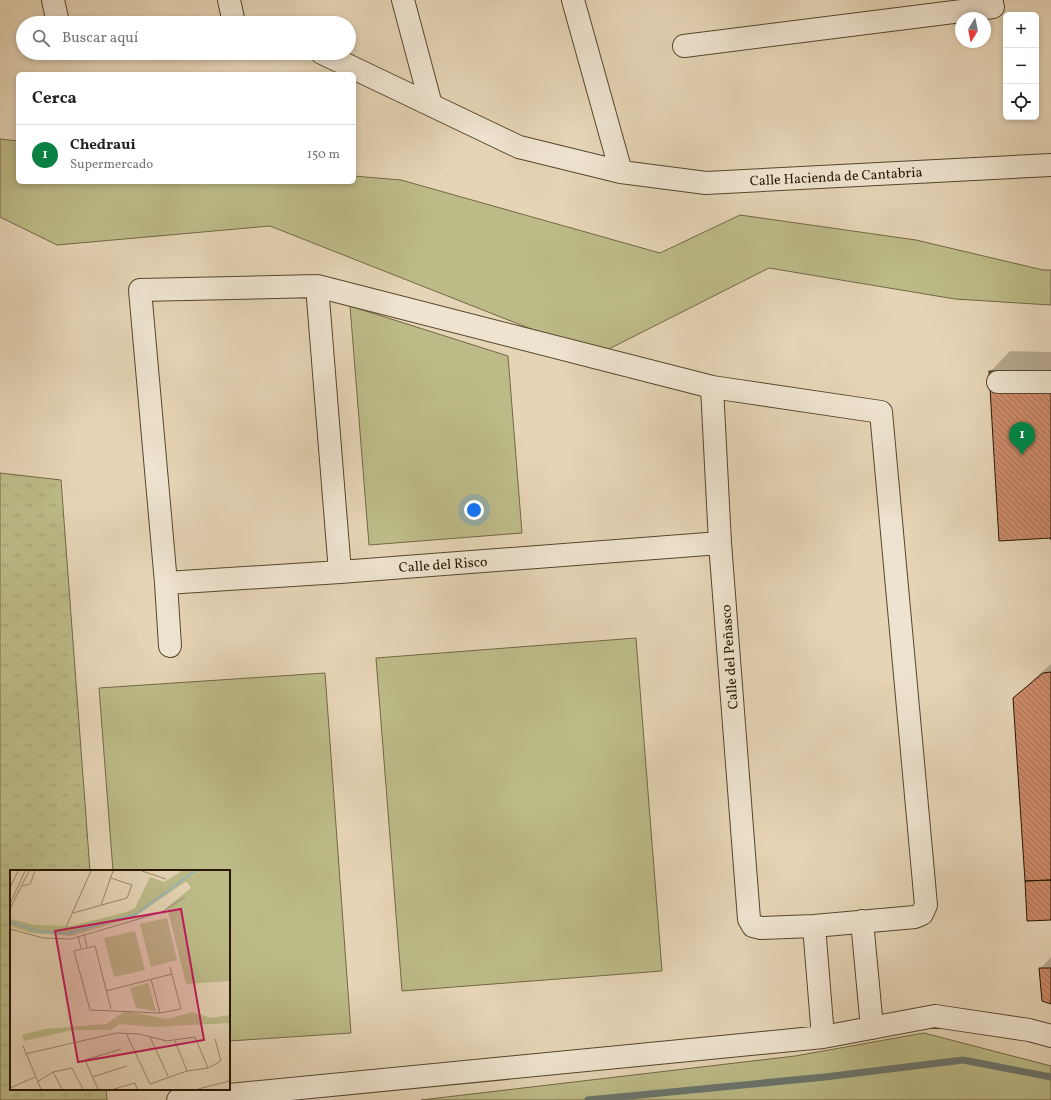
<!DOCTYPE html>
<html lang="es">
<head>
<meta charset="utf-8">
<style>
	:root { --surface:#fff; --page:#f2f2f2; --text:#202124; --muted:#757577; --line:#e0e0e0; --accent:#0b8043 }
	body { margin:0; font-family:Vollkorn,serif; background:var(--page); color:var(--text) }
	.controls { position:absolute; right:12px; top:12px; display:grid; overflow:hidden; border-radius:6px; box-shadow:0 2px 6px #0003 }
	.controls button { width:36px; height:36px; display:grid; place-items:center; padding:0; border:0; border-bottom:1px solid var(--line); background:var(--surface); color:var(--text); font:20px sans-serif }
	.compass { position:absolute; left:955px; top:12px; width:36px; height:36px; border-radius:50%; background:var(--surface); box-shadow:0 2px 6px #0003; rotate:190deg }
	.you { position:absolute; left:474px; top:510px; width:14px; height:14px; margin:-10px; border:3px solid #fff; border-radius:50%; background:#1a73e8; box-shadow:0 0 0 6px #1a73e833 }
	.badge { display:grid; place-items:center; width:26px; height:26px; border-radius:50%; background:var(--accent); color:#fff; font-size:13px; font-weight:700 }
	.pin { position:absolute; translate:-50% -33px; filter:drop-shadow(0 1px 2px #0008) }
	.pin::after { content:''; position:absolute; top:21px; width:14px; height:12px; background:inherit; clip-path:polygon(0 0,100% 0,50% 100%) }
	.list { margin:0; padding:0; list-style:none }
	h2 { display:flex; justify-content:space-between; align-items:center; height:52px; margin:0; padding:0 16px; font-size:17px }
	h2 small { font-size:13px; font-weight:400; color:var(--muted) }
	.list li { display:grid; grid-template-columns:26px 1fr auto; gap:12px; align-items:center; box-sizing:border-box; height:60px; padding:0 16px; border-top:1px solid var(--line) }
	.list b { display:block; font-size:15px; white-space:nowrap }
	.list p { margin:0; font-size:13px; white-space:nowrap; color:var(--muted) }
	.list em { font-size:13px; font-style:normal; color:var(--muted) }
	.icon { flex:none; width:22px; height:22px; fill:none; stroke:currentColor; stroke-width:2; stroke-linecap:round; stroke-linejoin:round }
	.map { position:relative; flex:none; width:1051px; height:1100px; overflow:hidden }
	.search { position:absolute; background:var(--surface); box-shadow:0 2px 6px #0003; left:16px; top:16px; width:340px; height:44px; display:flex; align-items:center; gap:10px; box-sizing:border-box; padding:0 14px; border-radius:22px; color:var(--muted); font-size:15px }
	.panel { position:absolute; background:var(--surface); box-shadow:0 2px 6px #0003; left:16px; top:72px; width:340px; height:112px; border-radius:6px }
	.map>svg:first-child { display:block }
	.grass { fill:url(#grass-tufts); stroke:#726844 }
	.park { fill:#bcbb88; stroke:#726844 }
	.shadow { fill:#0003 }
	.lines { fill:none; stroke-linecap:round; stroke-linejoin:round }
	.stream { stroke:#6b766e; stroke-width:7 }
	.building { fill:url(#building-back-hatch); stroke:#271600 }
	.minor-casing { stroke:#56462d; stroke-width:24 }
	.minor { stroke:#eee3cf; stroke-width:22 }
	.labels { text-anchor:middle; stroke-width:3; stroke-linejoin:round; paint-order:stroke }
	.street-label { font-size:14px; fill:#271600; stroke:#eee3cf }
	.inset-river { fill:none; stroke:#99b6b7; stroke-width:2 }
	.inset-road { fill:none; stroke:#99886d; stroke-width:1 }
	.view { fill:#c2185b; fill-opacity:0.15; stroke:#c2185b; stroke-width:2 }
	.inset-edge { fill:none; stroke:#271600; stroke-width:2 }
</style>
</head>
<body>
<div class="map">
<svg width="1051" height="1100" viewBox="0 0 1051 1100">
	<defs>
		<pattern id="grass-tufts" width="24" height="20" patternUnits="userSpaceOnUse"><rect width="24" height="20" fill="#bcbb88"/><path d="M3 7l-1-3M5 7V3M7 7l1-3M15 17l-1-3M17 17v-4M19 17l1-3" fill="none" stroke="#a2a074"/></pattern>
		<pattern id="building-back-hatch" width="6" height="6" patternUnits="userSpaceOnUse"><rect width="6" height="6" fill="#ce8c6c"/><path d="M-1 5l2 2M0 0l6 6M5-1l2 2" fill="none" stroke="#a77156"/></pattern>
	</defs>
	<rect width="100%" height="100%" fill="#e5d4b5"/>
	<filter id="stains"><feTurbulence type="fractalNoise" baseFrequency=".005" numOctaves="4"/><feColorMatrix values="0 0 0 0 .2 0 0 0 0 .09 0 0 0 0 .02 0 0 0 .5 -.17"/></filter>
	<radialGradient id="worn" r=".72"><stop offset=".6" stop-color="#630" stop-opacity="0"/><stop offset="1" stop-color="#630" stop-opacity=".3"/></radialGradient>
	<!-- grass -->
	<path class="grass" d="M0 473 61 480 90 871H11V1089H106L107 1100H0Z"/>
	<!-- park -->
	<path class="park" d="M0 139 18 141V182H354V176L401 180 660 253 740 215 916 240 1043 270H1051V305L955 299 769 268 597 355 270 226 57 245 0 217Z
		M350 306 508 356 522 533 369 545Z
		M636 638 662 971 402 991 376 658Z
		M325 673 351 1033 229 1041V871H113L99 688Z
		M924 1033 1051 1066V1100H421L795 1056Z"/>
	<!-- shadow -->
	<path class="shadow" d="M1010 351 1051 352V537L990 372Z
		M1051 664V919L1014 699 1035 678Z
		M1051 957V1003L1040 969Z"/>
	<g class="lines">
		<!-- stream -->
		<path class="stream" d="M588 1100 825 1077 963 1060 1051 1077"/>
	</g>
	<!-- building -->
	<path class="building" d="M989 371 1051 372V540V538L999 541Z
		M1051 672V880L1025 881 1013 698 1043 673Z
		M1051 880V920L1027 921 1025 881Z
		M1039 968H1051V1004L1042 1001Z"/>
	<g class="lines">
		<defs>
			<path id="minor" d="M53 0 58 23
				M229 0 234 23
				M403 0 431 105
				M573 0 621 172
				M684 46 993 7 991 0
				M322 53 519 147 621 172 706 183 1051 165
				M317 286 340 572
				M998 382H1051
				M166 583 340 572 720 543
				M170 646 166 583 140 290 317 286 712 387 881 412 926 905 922 914 915 917 814 926 761 928 753 926 749 919 720 543 712 387
				M862 921 872 1028
				M814 926 823 1037
				M178 1100 823 1037 935 1016 1029 1030 1051 1036"/>
		</defs>
		<!-- minor casing -->
		<use href="#minor" class="minor-casing"/>
		<!-- minor -->
		<use href="#minor" class="minor"/>
	</g>
	<g class="labels">
		<!-- street labels -->
		<g class="street-label">
			<text transform="translate(836 176) rotate(-3)" y="5">Calle Hacienda de Cantabria</text>
			<text transform="translate(443 564) rotate(-4)" y="5">Calle del Risco</text>
			<text transform="translate(729 657) rotate(-94)" y="5">Calle del Peñasco</text>
		</g>
	</g>
	<!-- overview -->
	<g transform="translate(10 870)">
		<rect width="220" height="220" fill="#e5d4b5"/>
		<path d="M191 1H220V111L176 114 157 37 181 18 176 11Z" fill="#bcbb88"/>
		<path d="M172 1H191L124 47 62 66 22 63 0 56 1 49 25 55 61 56 117 42 125 38 140 7 154 12ZM157 48 167 90 141 97 130 54ZM125 61 135 100 104 107 94 68ZM138 113 146 141 126 138 120 118ZM115 141 157 149 182 142 201 148 220 145V153L142 157 110 154 101 160H63L14 171 12 165 35 159 96 154Z" fill="#bcbb88"/>
		<path class="inset-river" d="M0 52 28 61 56 64 126 44 185 1"/>
		<path class="inset-road" d="M132 1 156 9M12 16 20 14 25 1M0 18 8 1M0 34 15 1M91 35 103 1M0 39 19 1M63 43 117 28 122 15 101 8M56 57 81 1M0 59 33 68 61 69 152 42 175 27M74 64 77 77M68 66 71 78M141 109 150 143M96 121 162 104M101 139 85 76 64 81 80 140 150 143 171 139 160 97M116 163 140 214 177 201 198 198 211 191 205 169M140 167 158 206M165 171 177 201M13 176 31 219M15 184 106 163 129 164 157 171 185 167 198 198M43 202 52 219M82 207 117 196M27 212 43 202 62 198 73 219M0 218 25 207M88 219 75 190 111 179M104 219 125 213 127 219M188 219 220 211"/>
		<path class="view" d="M171 39 194 170 68 192 45 61Z"/>
		<rect width="220" height="220" class="inset-edge"/>
	</g>
	<rect width="100%" height="100%" filter="url(#stains)"/>
	<rect width="100%" height="100%" fill="url(#worn)"/>
</svg>
<div class="controls">
<button>+</button>
<button>−</button>
<button><svg class="icon" aria-label="locate" viewBox="0 0 24 24"><circle cx="12" cy="12" r="6"/><path d="M12 2v4M12 18v4M2 12h4M18 12h4"/></svg></button>
</div>
<svg class="compass" viewBox="-18 -18 36 36"><path d="M0-13l5 13h-10z" fill="#e53935"/><path d="M0 13l5-13h-10z" fill="#757577"/></svg>
<div class="you"></div>
<div class="pin badge" style="left:1022px;top:455px">1</div>
<div class="search"><svg class="icon" aria-label="search" viewBox="0 0 24 24"><circle cx="10" cy="10" r="6"/><path d="M15 15l6 6"/></svg>Buscar aquí</div>
<section class="panel">
<h2>Cerca<small></small></h2>
<ul class="list">
<li><span class="badge">1</span><div><b>Chedraui</b><p>Supermercado</p></div><em>150 m</em></li>
</ul>
</section>
</div>
</body>
</html>
